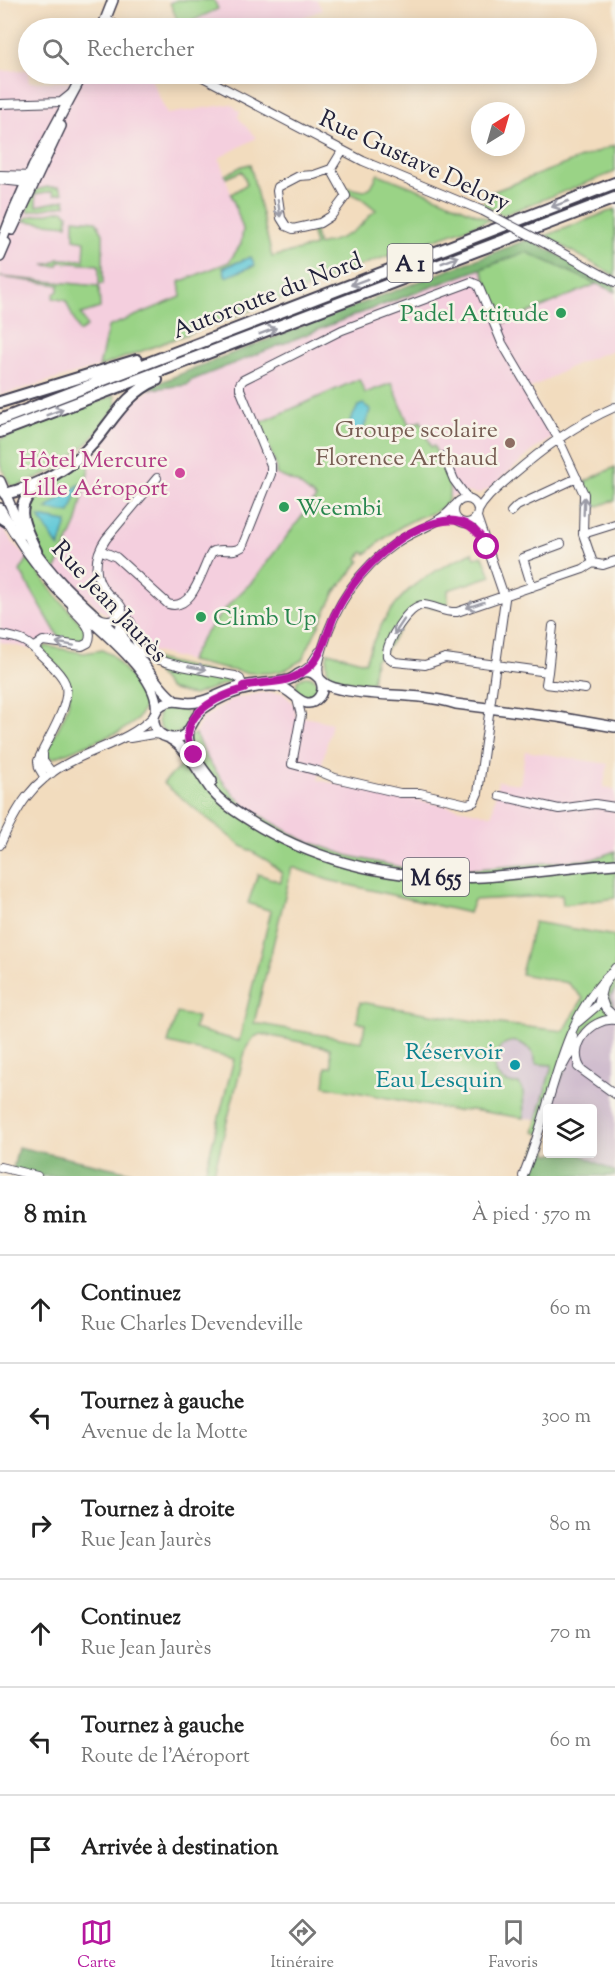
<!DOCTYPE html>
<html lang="fr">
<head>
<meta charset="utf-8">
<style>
	:root { --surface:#fff; --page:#f6f6f6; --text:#222; --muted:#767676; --line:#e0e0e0; --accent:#b5179e }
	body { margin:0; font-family:"Sorts Mill Goudy",serif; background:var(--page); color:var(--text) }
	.controls { position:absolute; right:18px; bottom:18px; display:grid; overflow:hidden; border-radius:6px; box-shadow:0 3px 15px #0003 }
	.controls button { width:54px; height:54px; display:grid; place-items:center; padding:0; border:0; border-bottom:2px solid var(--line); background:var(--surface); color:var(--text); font:30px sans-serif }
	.compass { position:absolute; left:471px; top:102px; width:54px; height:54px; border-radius:50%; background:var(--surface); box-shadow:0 3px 15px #0003; rotate:37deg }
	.stop { position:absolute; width:18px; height:18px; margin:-14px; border:4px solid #b5179e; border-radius:50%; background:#fff }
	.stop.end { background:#b5179e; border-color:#fff; box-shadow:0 2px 6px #0008 }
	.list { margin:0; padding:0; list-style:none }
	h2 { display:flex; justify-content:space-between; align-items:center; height:78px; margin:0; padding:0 24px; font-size:26px }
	h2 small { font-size:20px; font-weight:400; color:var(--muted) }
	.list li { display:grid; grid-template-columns:39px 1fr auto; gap:18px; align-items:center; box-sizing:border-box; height:108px; padding:0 24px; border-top:2px solid var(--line) }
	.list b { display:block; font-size:22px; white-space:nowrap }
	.list p { margin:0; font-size:20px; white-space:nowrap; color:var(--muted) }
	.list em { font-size:20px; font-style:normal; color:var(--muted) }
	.icon { flex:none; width:33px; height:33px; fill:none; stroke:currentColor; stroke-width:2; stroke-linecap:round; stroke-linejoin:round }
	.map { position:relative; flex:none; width:615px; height:1176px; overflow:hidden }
	.search { position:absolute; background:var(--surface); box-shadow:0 3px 15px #0003; left:18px; right:18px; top:18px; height:66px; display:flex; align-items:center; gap:15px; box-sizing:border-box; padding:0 21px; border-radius:33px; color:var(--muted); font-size:22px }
	.sheet { height:726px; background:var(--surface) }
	nav { display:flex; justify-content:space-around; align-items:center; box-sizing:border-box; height:84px; border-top:2px solid var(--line); background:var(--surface); font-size:16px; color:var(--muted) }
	nav a { display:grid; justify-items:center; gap:3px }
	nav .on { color:var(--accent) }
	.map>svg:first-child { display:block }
	.built { fill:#f4cfde }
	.industrial { fill:#d0bdce }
	.green { fill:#9ad386; stroke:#5e7a60; stroke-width:1.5; fill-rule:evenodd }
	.forest { fill:#7bb573; stroke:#4e6c57; stroke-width:1.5 }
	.water { fill:#5cc7d7; stroke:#3f7489; stroke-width:1.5 }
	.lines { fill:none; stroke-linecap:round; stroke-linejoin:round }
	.minor-casing { stroke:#413e4f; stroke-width:10 }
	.major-casing { stroke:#413e4f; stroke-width:12 }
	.highway-casing { stroke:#413e4f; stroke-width:14 }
	.minor { stroke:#fff; stroke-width:8 }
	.major { stroke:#fff; stroke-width:9 }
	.highway { stroke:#fff; stroke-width:10 }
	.minor-bridge-casing { stroke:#413e4f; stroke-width:10; stroke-linecap:butt }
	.minor-bridge { stroke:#fff; stroke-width:8 }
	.oneway { stroke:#9c9ca7 }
	.route { stroke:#b5179e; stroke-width:8 }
	.leisure-dot { fill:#2e9e5b; stroke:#f7f3e8; stroke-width:2 }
	.education-dot { fill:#8d6e63; stroke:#f7f3e8; stroke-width:2 }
	.hotel-dot { fill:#d1479c; stroke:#f7f3e8; stroke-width:2 }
	.culture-dot { fill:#0f9aa8; stroke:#f7f3e8; stroke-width:2 }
	.labels { text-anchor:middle; stroke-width:5; stroke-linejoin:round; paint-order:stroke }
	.shield { fill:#f7f3e8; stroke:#62616f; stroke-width:1.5 }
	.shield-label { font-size:22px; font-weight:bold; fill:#22223b }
	.street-label { font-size:24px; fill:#22223b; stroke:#f7f3e8 }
	.leisure-label { font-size:24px; fill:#27864d; stroke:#f7f3e8; text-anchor:start }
	.education-label { font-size:24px; fill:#785e54; stroke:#f7f3e8; text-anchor:end }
	.hotel-label { font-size:24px; fill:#b23c85; stroke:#f7f3e8; text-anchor:end }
	.culture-label { font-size:24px; fill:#0d838f; stroke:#f7f3e8; text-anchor:end }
</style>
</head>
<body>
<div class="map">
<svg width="615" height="1176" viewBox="0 0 615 1176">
	<rect width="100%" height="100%" fill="#f7f3e8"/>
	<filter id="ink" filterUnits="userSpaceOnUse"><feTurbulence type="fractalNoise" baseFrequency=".0167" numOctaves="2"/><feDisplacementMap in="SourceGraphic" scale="12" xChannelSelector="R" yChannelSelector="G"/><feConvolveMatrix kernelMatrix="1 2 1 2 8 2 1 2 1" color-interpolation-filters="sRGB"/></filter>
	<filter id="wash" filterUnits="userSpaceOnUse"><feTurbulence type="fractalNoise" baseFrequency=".008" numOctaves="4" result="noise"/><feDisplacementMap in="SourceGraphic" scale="24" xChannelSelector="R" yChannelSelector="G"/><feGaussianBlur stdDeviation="1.35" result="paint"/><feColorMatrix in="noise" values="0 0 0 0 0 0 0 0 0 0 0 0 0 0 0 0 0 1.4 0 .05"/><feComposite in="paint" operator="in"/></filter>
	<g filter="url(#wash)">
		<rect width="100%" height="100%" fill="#f2dcbe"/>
		<!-- built -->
		<path class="built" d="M169 0H317L322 10 277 28H177L179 24Z
			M28 70 29 82H70L92 74H149L167 114 231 104 240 112 238 117 256 138 219 158 243 229 241 244 229 263 179 282 181 296 108 327 99 367 0 395V71Z
			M481 269 504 323 599 283 615 292V349L576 364 529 389 554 437 535 449 489 489 478 494 464 492 449 498 450 491 434 446 431 447 410 426 400 402 364 393 359 380 276 466V474L297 483 316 498 252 582 231 602 203 636 189 661 148 650 55 571 77 522 88 465 129 405 151 389 187 385 190 381 345 319Z
			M0 524 14 544 28 558 61 641 44 638 30 649 0 642Z
			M260 693H283L296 706 295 715 332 723 318 780 393 795 492 815 498 781 520 784 525 751 608 764 603 787 615 790V851L593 859 478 869 404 868 349 856 301 839 245 807 226 786 206 757 195 734 201 720 232 699Z"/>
		<!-- industrial -->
		<path class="industrial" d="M615 989V1172L579 1154H592V1108H550L558 1081 577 1043 595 1020 613 1007 610 996Z
			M516 1041 527 1047 535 1058 552 1065 539 1119 524 1118 523 1091 505 1082 495 1072 494 1059 498 1050 502 1045Z"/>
		<!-- green -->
		<path class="green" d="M177 0H214L218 9 177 28 179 24 170 3Z
			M615 145V172L503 215 482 204 492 192Z
			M250 164 272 257 315 246 311 229 314 228 318 245C331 242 348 236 359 227 365 222 369 215 376 210L361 198 348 193 346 189 349 188 364 191 371 187 378 174 428 193 490 220 351 269 292 295 99 367 108 327 181 297 179 282 229 262 241 244 243 229 231 194 247 184 242 171 226 178 225 175 242 166ZM251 257 254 266 226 276 223 268Z
			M48 187H59L63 193 54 195 53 191 35 194 37 206 65 200 66 205 28 212 27 209 35 190Z
			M615 209V276L545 236Z
			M63 210 68 214 67 225 23 221 28 217Z
			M74 219 96 221 103 233V284H99V265L59 262 58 266 44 265 53 263 58 259 84 260 85 241 74 239Z
			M527 251 599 283 504 323 481 269Z
			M0 277 99 286 100 308 81 314 87 327 79 332 66 301 53 298 54 294 58 291 59 285Z
			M359 379 365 393 392 383 409 425 421 421 431 447 434 446 449 485C450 493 449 502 443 507 437 513 425 515 417 518 397 527 382 539 366 554L363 552 358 558 360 561 335 592 302 660C295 663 289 669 282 671 251 678 218 667 189 661L203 636 231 602 252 582 316 498 297 483 276 474V466L260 423Z
			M115 395 116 407 90 441 57 469 16 487 10 485 0 464V439Z
			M92 455 77 522 55 571 43 556 28 526 27 504 38 492 61 479Z
			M615 467V500L588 510 589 496 584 482Z
			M472 552 475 558 483 556 491 576 448 590V610L416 604 384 653 375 660 372 683C346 680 320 687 328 652L365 662C376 630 394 598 423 579 438 568 456 561 472 552Z
			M28 558 56 596 88 631 86 642 80 644 61 641 20 571Z
			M45 646 84 653 102 650 112 655 137 685 146 704 137 720 121 731 54 758 46 756 47 750C57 728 80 699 64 675 58 666 49 658 41 650Z
			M144 656 238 679 202 692 194 695 187 694 169 689Z
			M296 687a11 11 0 1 1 22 0a11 11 0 1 1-22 0Z
			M158 719a15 15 0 1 1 30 0a15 15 0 1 1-30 0Z
			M195 734 206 757 226 786 245 807 301 839 349 856 404 868 478 869 593 859 615 851V898L563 905 562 895 474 900 469 913 328 880 292 867 254 1023 362 1042 365 1024 357 1022 360 1002 473 1021 564 1031 583 998 568 983 521 974 534 922 615 936V989L610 996 613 1007 609 1017C605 1018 598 1018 595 1020 574 1033 549 1110 542 1134L534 1132 552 1065 536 1064C535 1055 532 1049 524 1045 495 1027 477 1085 519 1084L523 1091 524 1118 472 1110 456 1111 324 1086 326 1067H332L330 1048 261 1034 254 1037 246 1048 213 1176H204L234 1059 168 1043 177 1013 197 1017 194 1029 239 1041 271 911 248 903 258 874 281 882 282 873 268 861 240 845 163 783 183 764 177 754 170 746Z"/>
		<!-- forest -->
		<path class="forest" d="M529 239 615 285V292L526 252 345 319 190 381 187 385 151 389 154 385 207 363Z
			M542 1134 547 1137 548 1154H579L615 1172V1176H527Z
			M18 1147 148 1176H23L12 1174Z"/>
		<!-- water -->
		<path class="water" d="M251 257 255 265 226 277 223 268Z
			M363 404 370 409C370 412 364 428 362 431L350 430 347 426C351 419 355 413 358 406Z
			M80 484 70 513 46 509Z
			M39 517 67 522 59 548Z"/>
	</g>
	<g filter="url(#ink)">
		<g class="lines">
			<defs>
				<path id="minor" d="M106 19 121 28
					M197 74 363 161 483 211
					M0 104 61 102 71 94
					M331 169 346 196 331 216 320 223 293 229 286 226 281 218 277 191 278 187 299 176 314 175 331 169 342 151
					M0 175 33 176
					M0 180 29 183
					M535 238 615 282
					M444 456 454 480 467 498
					M454 511a12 12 0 1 1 24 0a12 12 0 1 1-24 0Z
					M478 511C485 497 499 487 510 477 544 448 574 425 615 407
					M511 512 517 506 577 478
					M583 534 615 524
					M100 550 116 557 168 604C194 612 202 567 212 552 222 547 232 554 242 547L271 474V465L240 389V384L243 380 342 330 471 282 478 285 502 343 558 438 584 494 583 534 593 563
					M532 587 523 558 561 544
					M120 611C140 626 129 633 139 647 150 665 213 671 235 676L240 679 244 689
					M99 618C109 622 117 620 119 609
					M0 635C23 638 28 642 44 658 51 665 61 673 65 683 73 703 45 742 38 761L39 768 45 778
					M125 640 119 627 122 608C119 601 113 599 108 594 92 578 94 556 106 539L157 478
					M34 647 43 641 82 646 88 643C95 628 81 619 72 609
					M302 672 310 666 319 652
					M548 672 553 626
					M320 679C316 668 320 658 323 647 335 605 360 568 396 543 414 530 441 524 454 506
					M585 689 546 684 548 672 445 658 425 665 395 662 387 656C385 643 409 604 424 605 435 606 445 613 457 612L583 569 593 563 603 565 615 561
					M297 699 301 715 292 764 318 771 335 778 400 793H420L467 804 474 802 478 793 505 599 477 517
					M130 738 153 734 162 735
					M43 754V761L52 773
					M500 796 559 809 595 804 615 807
					M0 845C16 809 32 780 70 762 98 747 131 740 154 716
					M601 997 605 1008 615 1017
					M578 1022 598 1005 603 986 615 968
					M578 1067 615 1094
					M561 1069 571 1051 573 1036
					M582 1070C566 1049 590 1017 615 1020
					M0 1167 37 1176
					M523 1176C532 1153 540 1129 547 1105 561 1058 574 1008 611 973"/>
				<path id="major" d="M102 28 113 0
					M12 230 61 126
					M0 246 12 215 33 167 83 74
					M0 257 6 243
					M0 481 14 514 25 534
					M0 508C15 536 35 564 56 588 81 616 162 672 156 711
					M32 546C58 587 98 615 132 650 147 666 157 687 174 700
					M320 680C323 686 323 692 319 697 305 714 293 690 280 687 272 685 265 686 257 687 238 690 219 697 203 709 191 718 191 740 172 738 145 737 148 695 182 702 203 706 220 692 239 687 255 682 272 684 288 680 294 679 297 673 304 672 313 670 317 677 323 682 327 686 334 688 339 689 378 698 418 692 456 704L558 717 615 727
					M189 730C185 749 202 767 212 781
					M170 739C187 747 200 776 212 791 221 802 233 810 244 817 316 864 399 881 483 877 527 874 571 867 615 864"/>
				<path id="highway" d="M0 402 137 360
					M0 420 615 183
					M0 432 615 198
					M5 494C39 486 72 468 95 441 114 418 128 392 157 380
					M0 517 8 522
					M36 551C25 528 10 504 39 487"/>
			</defs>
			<!-- minor casing -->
			<use href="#minor" class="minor-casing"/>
			<!-- major casing -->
			<use href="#major" class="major-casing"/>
			<!-- highway casing -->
			<use href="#highway" class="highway-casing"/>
			<!-- minor -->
			<use href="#minor" class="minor"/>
			<!-- major -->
			<use href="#major" class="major"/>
			<!-- highway -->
			<use href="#highway" class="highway"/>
			<defs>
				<path id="minor-bridge" d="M483 211 535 238"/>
			</defs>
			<!-- minor-bridge casing -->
			<use href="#minor-bridge" class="minor-bridge-casing"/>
			<!-- minor-bridge -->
			<use href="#minor-bridge" class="minor-bridge"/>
		</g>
		<!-- one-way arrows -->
		<defs><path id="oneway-shaft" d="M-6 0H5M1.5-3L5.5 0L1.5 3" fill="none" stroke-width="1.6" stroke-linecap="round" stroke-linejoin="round" transform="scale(1.5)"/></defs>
		<g class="oneway">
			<use href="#oneway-shaft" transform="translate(560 204) rotate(159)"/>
			<use href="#oneway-shaft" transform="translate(279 208) rotate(82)"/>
			<use href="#oneway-shaft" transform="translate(450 260) rotate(-21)"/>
			<use href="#oneway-shaft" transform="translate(359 282) rotate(159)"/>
			<use href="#oneway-shaft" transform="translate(268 331) rotate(-21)"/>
			<use href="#oneway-shaft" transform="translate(55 412) rotate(-21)"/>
			<use href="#oneway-shaft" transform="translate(584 506) rotate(-88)"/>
			<use href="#oneway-shaft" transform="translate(475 605) rotate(161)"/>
			<use href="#oneway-shaft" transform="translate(399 627) rotate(124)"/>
			<use href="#oneway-shaft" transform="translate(65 644) rotate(-170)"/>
			<use href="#oneway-shaft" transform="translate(197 668) rotate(11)"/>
		</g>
	</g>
	<g class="lines" filter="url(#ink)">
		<!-- route -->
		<path class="route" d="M194 755C192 749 188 743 188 737 188 709 222 695 244 689L243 686C267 680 286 686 307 669 322 657 327 633 334 616 353 576 398 528 444 521 464 518 479 530 487 547"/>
	</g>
	<!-- markers -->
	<g class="leisure-dot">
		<circle cx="561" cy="313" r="6"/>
		<circle cx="284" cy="507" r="6"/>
		<circle cx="201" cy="617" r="6"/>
	</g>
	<circle class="education-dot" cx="510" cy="443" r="6"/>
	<circle class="hotel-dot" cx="180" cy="473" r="6"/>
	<circle class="culture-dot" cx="515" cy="1065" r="6"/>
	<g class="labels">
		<!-- shield labels -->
		<g class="shield">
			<rect x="387.5" y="244" width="45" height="38" rx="4.5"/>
			<rect x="403" y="858" width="66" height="38" rx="4.5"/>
		</g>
		<g class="shield-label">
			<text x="410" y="271">A 1</text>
			<text x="436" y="885">M 655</text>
		</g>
		<!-- street labels -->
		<g class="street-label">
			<text transform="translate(415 160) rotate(25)" y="8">Rue Gustave Delory</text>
			<text transform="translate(267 295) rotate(-21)" y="8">Autoroute du Nord</text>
			<text transform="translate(110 601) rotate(47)" y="8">Rue Jean Jaurès</text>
		</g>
		<!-- leisure labels -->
		<g class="leisure-label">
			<text x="549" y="321" text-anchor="end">Padel Attitude</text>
			<text x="296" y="515">Weembi</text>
			<text x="213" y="625">Climb Up</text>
		</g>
		<!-- education labels -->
		<g class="education-label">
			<text x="498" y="437">Groupe scolaire<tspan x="498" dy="28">Florence Arthaud</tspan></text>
		</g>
		<!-- hotel labels -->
		<g class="hotel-label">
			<text x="168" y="467">Hôtel Mercure<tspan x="168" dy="28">Lille Aéroport</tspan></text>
		</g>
		<!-- culture labels -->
		<g class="culture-label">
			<text x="503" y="1059">Réservoir<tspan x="503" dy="28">Eau Lesquin</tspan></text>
		</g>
	</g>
</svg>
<div class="controls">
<button><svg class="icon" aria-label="layers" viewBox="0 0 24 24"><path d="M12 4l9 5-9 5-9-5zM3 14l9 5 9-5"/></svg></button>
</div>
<svg class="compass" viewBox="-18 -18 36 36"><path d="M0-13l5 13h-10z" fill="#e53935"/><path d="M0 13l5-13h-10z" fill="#767676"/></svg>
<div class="stop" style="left:487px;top:547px"></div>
<div class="stop end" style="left:194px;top:755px"></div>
<div class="search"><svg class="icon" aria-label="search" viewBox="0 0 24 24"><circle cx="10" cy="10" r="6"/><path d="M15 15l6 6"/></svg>Rechercher</div>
</div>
<section class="sheet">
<h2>8 min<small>À pied · 570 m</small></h2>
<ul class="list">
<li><svg class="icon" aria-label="ahead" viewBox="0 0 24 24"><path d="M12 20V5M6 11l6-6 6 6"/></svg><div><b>Continuez</b><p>Rue Charles Devendeville</p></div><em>60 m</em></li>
<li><svg class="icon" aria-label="left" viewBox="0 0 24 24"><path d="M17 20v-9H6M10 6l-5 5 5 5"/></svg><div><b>Tournez à gauche</b><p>Avenue de la Motte</p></div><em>300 m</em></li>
<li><svg class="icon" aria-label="right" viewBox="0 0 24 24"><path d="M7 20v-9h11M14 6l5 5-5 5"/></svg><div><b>Tournez à droite</b><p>Rue Jean Jaurès</p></div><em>80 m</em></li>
<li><svg class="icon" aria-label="ahead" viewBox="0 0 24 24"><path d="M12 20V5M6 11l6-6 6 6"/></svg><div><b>Continuez</b><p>Rue Jean Jaurès</p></div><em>70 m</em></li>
<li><svg class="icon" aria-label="left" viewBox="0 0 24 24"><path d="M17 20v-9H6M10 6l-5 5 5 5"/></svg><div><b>Tournez à gauche</b><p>Route de l'Aéroport</p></div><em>60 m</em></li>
<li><svg class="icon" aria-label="arrive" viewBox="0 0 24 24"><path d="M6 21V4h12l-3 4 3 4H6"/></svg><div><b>Arrivée à destination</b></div></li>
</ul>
</section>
<nav>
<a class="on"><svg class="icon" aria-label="map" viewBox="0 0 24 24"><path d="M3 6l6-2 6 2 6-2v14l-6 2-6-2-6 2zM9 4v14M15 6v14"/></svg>Carte</a>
<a><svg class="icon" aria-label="directions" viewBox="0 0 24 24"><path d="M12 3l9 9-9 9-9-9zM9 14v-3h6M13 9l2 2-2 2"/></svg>Itinéraire</a>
<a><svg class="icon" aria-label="saved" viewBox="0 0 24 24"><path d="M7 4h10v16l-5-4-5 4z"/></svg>Favoris</a>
</nav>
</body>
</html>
